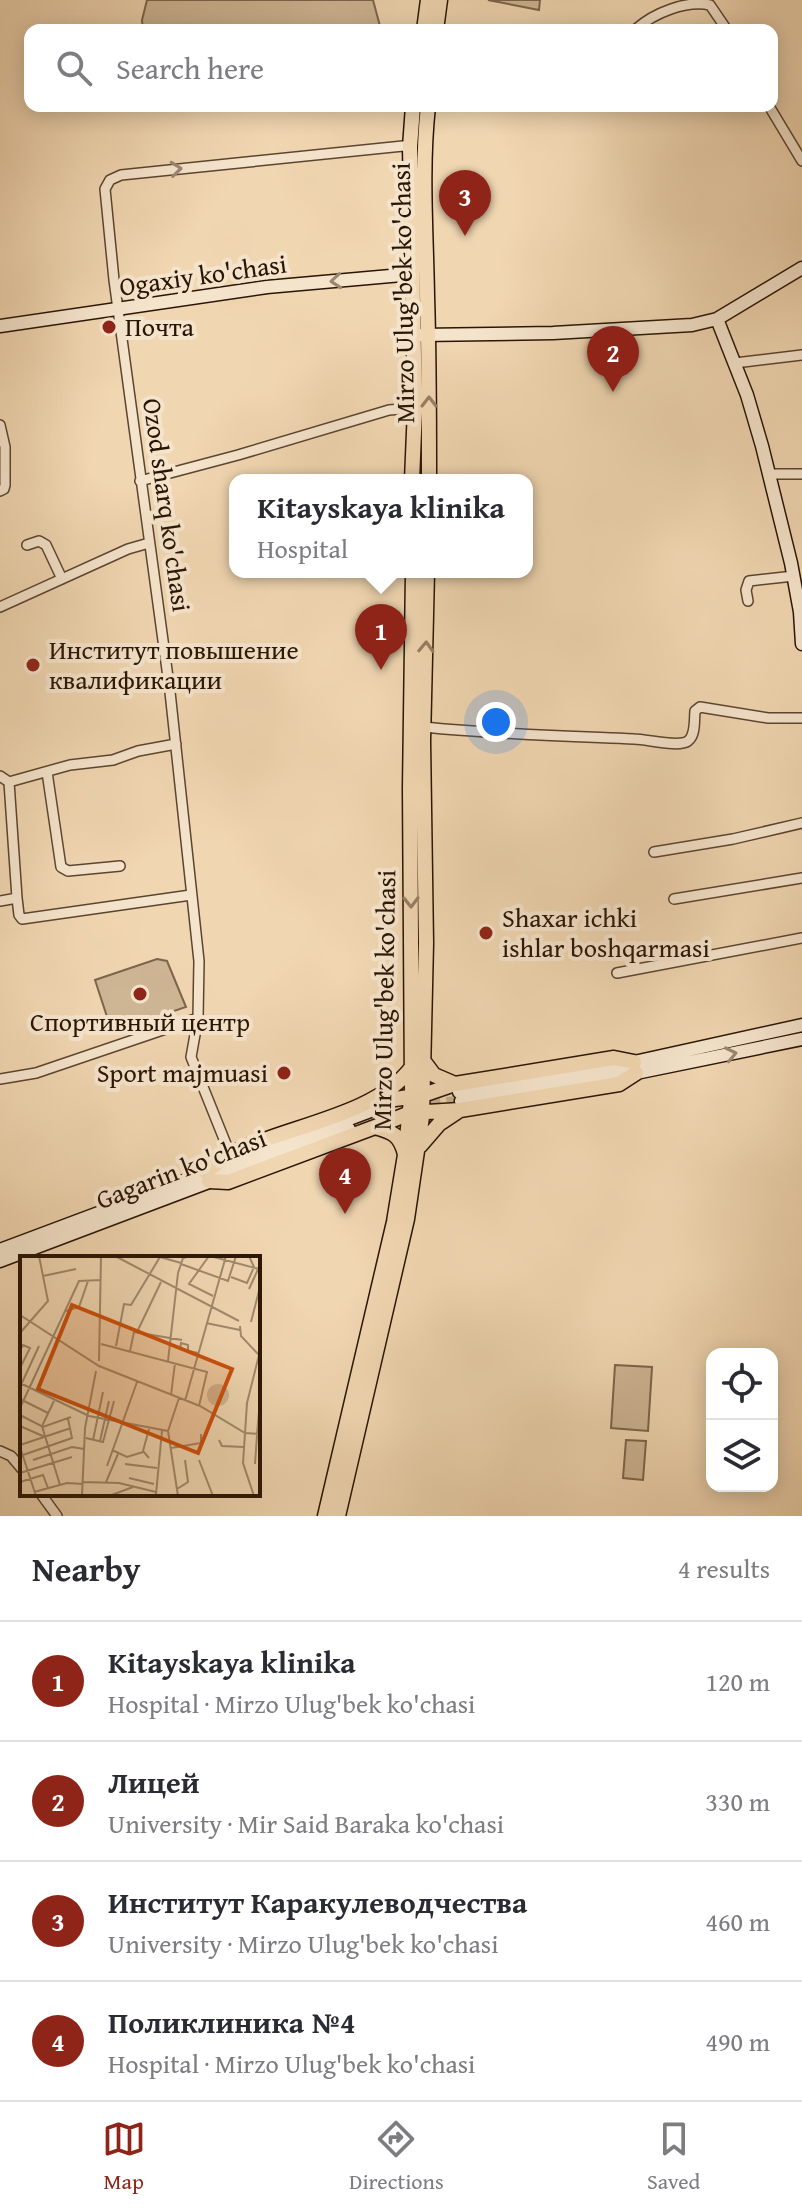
<!DOCTYPE html>
<html lang="en">
<head>
<meta charset="utf-8">
<style>
	:root { --surface:#fff; --page:#f7f7f7; --text:#2b2b33; --muted:#7c7c81; --line:#e1e1e2; --accent:#8f2418 }
	body { margin:0; font-family:"Gentium Book Plus",serif; background:var(--page); color:var(--text) }
	.controls { position:absolute; right:24px; bottom:24px; display:grid; overflow:hidden; border-radius:16px; box-shadow:0 4px 20px #0003 }
	.controls button { width:72px; height:72px; display:grid; place-items:center; padding:0; border:0; border-bottom:2px solid var(--line); background:var(--surface); color:var(--text); font:40px sans-serif }
	.you { position:absolute; left:496px; top:722px; width:28px; height:28px; margin:-20px; border:6px solid #fff; border-radius:50%; background:#1a73e8; box-shadow:0 0 0 12px #1a73e833 }
	.badge { display:grid; place-items:center; width:52px; height:52px; border-radius:50%; background:var(--accent); color:#fff; font-size:26px; font-weight:700 }
	.pin { position:absolute; translate:-50% -66px; filter:drop-shadow(0 2px 4px #0008) }
	.pin::after { content:''; position:absolute; top:42px; width:28px; height:24px; background:inherit; clip-path:polygon(0 0,100% 0,50% 100%) }
	.popup { position:absolute; left:229px; top:474px; width:304px; height:104px; box-sizing:border-box; display:grid; place-content:center; border-radius:16px; background:var(--surface); filter:drop-shadow(0 2px 6px #0005); font-size:26px; white-space:nowrap; color:var(--muted) }
	.popup b { font-size:30px; color:var(--text) }
	.popup::after { content:''; position:absolute; left:50%; top:100%; margin-left:-16px; border:16px solid transparent; border-top-color:var(--surface) }
	.list { margin:0; padding:0; list-style:none }
	h2 { display:flex; justify-content:space-between; align-items:center; height:104px; margin:0; padding:0 32px; font-size:34px }
	h2 small { font-size:26px; font-weight:400; color:var(--muted) }
	.list li { display:grid; grid-template-columns:52px 1fr auto; gap:24px; align-items:center; box-sizing:border-box; height:120px; padding:0 32px; border-top:2px solid var(--line) }
	.list b { display:block; font-size:30px; white-space:nowrap }
	.list p { margin:0; font-size:26px; white-space:nowrap; color:var(--muted) }
	.list em { font-size:26px; font-style:normal; color:var(--muted) }
	.icon { flex:none; width:44px; height:44px; fill:none; stroke:currentColor; stroke-width:2; stroke-linecap:round; stroke-linejoin:round }
	.map { position:relative; flex:none; width:802px; height:1516px; overflow:hidden }
	.search { position:absolute; background:var(--surface); box-shadow:0 4px 20px #0003; left:24px; right:24px; top:24px; height:88px; display:flex; align-items:center; gap:20px; box-sizing:border-box; padding:0 28px; border-radius:16px; color:var(--muted); font-size:30px }
	.sheet { height:584px; background:var(--surface) }
	nav { display:flex; justify-content:space-around; align-items:center; box-sizing:border-box; height:112px; border-top:2px solid var(--line); background:var(--surface); font-size:22px; color:var(--muted) }
	nav a { display:grid; justify-items:center; gap:4px }
	nav .on { color:var(--accent) }
	.map>svg:first-child { display:block }
	.green { fill:#ceb594; stroke:#7c654c; stroke-width:2 }
	.lines { fill:none; stroke-linecap:round; stroke-linejoin:round }
	.secondary-tunnel { stroke:#c8af8f; stroke-width:12; stroke-dasharray:12 6; stroke-linecap:butt }
	.street-casing { stroke:#5c4530; stroke-width:12 }
	.secondary-casing { stroke:#2a1505; stroke-width:15 }
	.primary-casing { stroke:#2a1505; stroke-width:17 }
	.street { stroke:#f5e4cc; stroke-width:9 }
	.secondary { stroke:#f5e4cc; stroke-width:12 }
	.primary { stroke:#f0d6b1; stroke-width:14 }
	.oneway { stroke:#9a8772 }
	.oneway2 { stroke:#977f64 }
	.poi-dot { fill:#8f2418; stroke:#f5e4cc; stroke-width:3 }
	.labels { text-anchor:middle; stroke-width:8; stroke-linejoin:round; paint-order:stroke }
	.street-label { font-size:26px; fill:#2a1505; stroke:#f5e4cc }
	.poi-label { font-size:26px; fill:#2a1505; stroke:#f5e4cc; text-anchor:start }
	.inset-road { fill:none; stroke:#a1896c; stroke-width:2 }
	.view { fill:#cc4f0b; fill-opacity:0.15; stroke:#cc4f0b; stroke-width:4 }
	.inset-edge { fill:none; stroke:#2a1505; stroke-width:4 }
</style>
</head>
<body>
<div class="map">
<svg width="802" height="1516" viewBox="0 0 802 1516">
	<rect width="100%" height="100%" fill="#f0d6b1"/>
	<filter id="stains"><feTurbulence type="fractalNoise" baseFrequency=".0025" numOctaves="4"/><feColorMatrix values="0 0 0 0 .2 0 0 0 0 .09 0 0 0 0 .02 0 0 0 .5 -.17"/></filter>
	<radialGradient id="worn" r=".72"><stop offset=".6" stop-color="#630" stop-opacity="0"/><stop offset="1" stop-color="#630" stop-opacity=".3"/></radialGradient>
	<!-- green -->
	<path class="green" d="M147 0H373L381 30H143L142 20Z
		M488 0H540L539 10Z
		M157 959 167 961 186 1007 112 1032 95 980Z
		M615 1365 652 1367 648 1431 611 1428Z
		M626 1440 646 1441 643 1480 623 1478Z"/>
	<g class="lines">
		<!-- secondary-tunnel -->
		<path class="secondary-tunnel" d="M429 1106 461 1101"/>
		<defs>
			<path id="street" d="M636 29C654 13 686 0 710 5L727 30
				M769 106 802 161
				M735 363 802 355
				M0 425 5 447V485L4 489 0 491
				M769 474H802
				M140 481 238 455 389 410 415 408
				M27 545 39 541 46 545 62 579
				M748 601 746 590 749 581 794 576
				M0 607 128 549 149 543
				M423 727C493 734 563 736 634 739 647 739 678 748 688 741 696 735 694 720 695 711L700 707 768 718H802
				M47 772 61 867 68 871 120 866
				M0 776 9 782 70 765 113 760 138 751 176 744
				M9 782 17 898 19 915 22 919 191 895
				M654 852 733 839 802 823
				M674 899 802 878
				M0 901 17 898
				M617 973 802 938
				M0 1079 36 1073 198 1018
				M230 1154 191 1057 198 1018 199 961 170 692 114 280 105 189 110 180 121 175 403 146 410 147
				M0 1451 11 1456 22 1469
				M41 1494 57 1516"/>
			<path id="secondary" d="M717 319 747 395 762 446 791 563 800 612 802 644
				M0 326 267 287 413 274
				M421 335 553 333 692 325 717 319 802 268
				M459 1092 634 1062 802 1025
				M461 1101 636 1073 802 1039
				M0 1250 376 1109
				M0 1261 349 1129"/>
			<path id="primary" d="M424 30 428 0
				M436 30 440 0
				M428 106C421 169 426 233 427 296 429 357 429 419 429 480
				M412 480 415 408 410 147 413 106
				M425 1063 434 1075 455 1084 614 1058 634 1062
				M374 1102 423 1095 455 1084
				M375 1127 410 1113 460 1110
				M420 1146 439 1124 460 1110 619 1084 636 1073
				M206 1172C214 1166 222 1159 231 1154 284 1126 375 1117 412 1067
				M209 1181 228 1182 375 1127C393 1132 400 1135 405 1154
				M325 1516 394 1222 405 1155 412 1091 410 788 413 572
				M338 1516 407 1219 422 1117 426 943 423 741 427 572"/>
		</defs>
		<!-- street casing -->
		<use href="#street" class="street-casing"/>
		<!-- secondary casing -->
		<use href="#secondary" class="secondary-casing"/>
		<!-- primary casing -->
		<use href="#primary" class="primary-casing"/>
		<!-- street -->
		<use href="#street" class="street"/>
		<!-- secondary -->
		<use href="#secondary" class="secondary"/>
		<!-- primary -->
		<use href="#primary" class="primary"/>
	</g>
	<!-- one-way arrows -->
	<defs><path id="oneway-chevron" d="M-2-3.5L2.5 0L-2 3.5" fill="none" stroke-width="1.6" stroke-linecap="round" stroke-linejoin="round" transform="scale(2)"/></defs>
	<g class="oneway">
		<use href="#oneway-chevron" transform="translate(176 169) rotate(-6)"/>
		<use href="#oneway-chevron" transform="translate(336 281) rotate(175)"/>
		<use href="#oneway-chevron" transform="translate(731 1054) rotate(-12)"/>
	</g>
	<g class="oneway2">
		<use href="#oneway-chevron" transform="translate(429 402) rotate(-90)"/>
		<use href="#oneway-chevron" transform="translate(426 647) rotate(-88)"/>
		<use href="#oneway-chevron" transform="translate(411 902) rotate(89)"/>
	</g>
	<!-- markers -->
	<g class="poi-dot">
		<circle cx="109" cy="327" r="8"/>
		<circle cx="33" cy="665" r="8"/>
		<circle cx="486" cy="933" r="8"/>
		<circle cx="140" cy="994" r="8"/>
		<circle cx="284" cy="1073" r="8"/>
	</g>
	<g class="labels">
		<!-- street labels -->
		<g class="street-label">
			<text transform="translate(203 275) rotate(-8)" y="9">Ogaxiy ko'chasi</text>
			<text transform="translate(403 293) rotate(-91)" y="9">Mirzo Ulug'bek ko'chasi</text>
			<text transform="translate(167 505) rotate(82)" y="9">Ozod sharq ko'chasi</text>
			<text transform="translate(384 1000) rotate(-89)" y="9">Mirzo Ulug'bek ko'chasi</text>
			<text transform="translate(181 1169) rotate(-21)" y="9">Gagarin ko'chasi</text>
		</g>
		<!-- poi labels -->
		<g class="poi-label">
			<text x="125" y="336">Почта</text>
			<text x="49" y="659">Институт повышение<tspan x="49" dy="30">квалификации</tspan></text>
			<text x="502" y="927">Shaxar ichki<tspan x="502" dy="30">ishlar boshqarmasi</tspan></text>
			<text x="140" y="1031" text-anchor="middle">Спортивный центр</text>
			<text x="268" y="1082" text-anchor="end">Sport majmuasi</text>
		</g>
	</g>
	<!-- overview -->
	<g transform="translate(20 1256)">
		<rect width="240" height="240" fill="#f0d6b1"/>
		<path d="M187 139a11 11 0 1 1 22 0a11 11 0 1 1-22 0Z" fill="#ceb594"/>
		<path class="inset-road" d="M95 0 219 65M189 0 169 28 193 40M190 0 239 13M161 8 208 25 216 0M23 20 56 13M211 21 227 27 234 11 229 0M229 33 240 9M46 55 59 51 68 25M0 59 79 110 180 150 225 177 240 178M231 66 240 31M186 67 220 74M220 70 221 80 239 99 227 147 223 207 234 240M117 76 141 26M0 77 28 45 19 0M81 88 187 116 179 150M96 90 104 48 111 49 140 1 161 7M0 94 3 89 10 92 0 112M110 95 114 76 162 84M168 95V89L161 87 160 93 164 94 178 97M79 105 81 0M148 105 158 17 163 2 171 0M0 127 69 160 148 175M0 131 19 90M151 139 155 107M0 143 28 157M34 145 22 170 40 229M165 145 206 0M0 152 59 25 81 24M0 159 23 171 51 161M0 170 25 181M237 178 240 145M66 182 83 186 94 145M73 184 83 136M199 184 202 190 224 191M80 185 89 145M0 189 51 172M0 191 16 240M151 192 181 187V178M92 194 107 201 123 196M0 200 52 182 48 163M129 202 123 195 129 173M13 204 52 191 64 193M179 204 193 240M105 208 137 212M235 208 237 179M87 210 117 126M0 217 52 201M109 222 134 228M0 226 23 219 28 232M62 226 99 227 136 236M86 226 98 198M157 233 168 226 165 204M14 236 47 227 63 228M136 238 142 175M62 240 65 172 76 115M89 240 113 231M158 240 148 175 159 142"/>
		<path class="view" d="M52 49 212 113 178 197 18 133Z"/>
		<rect width="240" height="240" class="inset-edge"/>
	</g>
	<rect width="100%" height="100%" filter="url(#stains)"/>
	<rect width="100%" height="100%" fill="url(#worn)"/>
</svg>
<div class="controls">
<button><svg class="icon" aria-label="locate" viewBox="0 0 24 24"><circle cx="12" cy="12" r="6"/><path d="M12 2v4M12 18v4M2 12h4M18 12h4"/></svg></button>
<button><svg class="icon" aria-label="layers" viewBox="0 0 24 24"><path d="M12 4l9 5-9 5-9-5zM3 14l9 5 9-5"/></svg></button>
</div>
<div class="you"></div>
<div class="pin badge" style="left:381px;top:670px">1</div>
<div class="popup"><b>Kitayskaya klinika</b>Hospital</div>
<div class="pin badge" style="left:613px;top:392px">2</div>
<div class="pin badge" style="left:465px;top:236px">3</div>
<div class="pin badge" style="left:345px;top:1214px">4</div>
<div class="search"><svg class="icon" aria-label="search" viewBox="0 0 24 24"><circle cx="10" cy="10" r="6"/><path d="M15 15l6 6"/></svg>Search here</div>
</div>
<section class="sheet">
<h2>Nearby<small>4 results</small></h2>
<ul class="list">
<li><span class="badge">1</span><div><b>Kitayskaya klinika</b><p>Hospital · Mirzo Ulug'bek ko'chasi</p></div><em>120 m</em></li>
<li><span class="badge">2</span><div><b>Лицей</b><p>University · Mir Said Baraka ko'chasi</p></div><em>330 m</em></li>
<li><span class="badge">3</span><div><b>Институт Каракулеводчества</b><p>University · Mirzo Ulug'bek ko'chasi</p></div><em>460 m</em></li>
<li><span class="badge">4</span><div><b>Поликлиника №4</b><p>Hospital · Mirzo Ulug'bek ko'chasi</p></div><em>490 m</em></li>
</ul>
</section>
<nav>
<a class="on"><svg class="icon" aria-label="map" viewBox="0 0 24 24"><path d="M3 6l6-2 6 2 6-2v14l-6 2-6-2-6 2zM9 4v14M15 6v14"/></svg>Map</a>
<a><svg class="icon" aria-label="directions" viewBox="0 0 24 24"><path d="M12 3l9 9-9 9-9-9zM9 14v-3h6M13 9l2 2-2 2"/></svg>Directions</a>
<a><svg class="icon" aria-label="saved" viewBox="0 0 24 24"><path d="M7 4h10v16l-5-4-5 4z"/></svg>Saved</a>
</nav>
</body>
</html>
